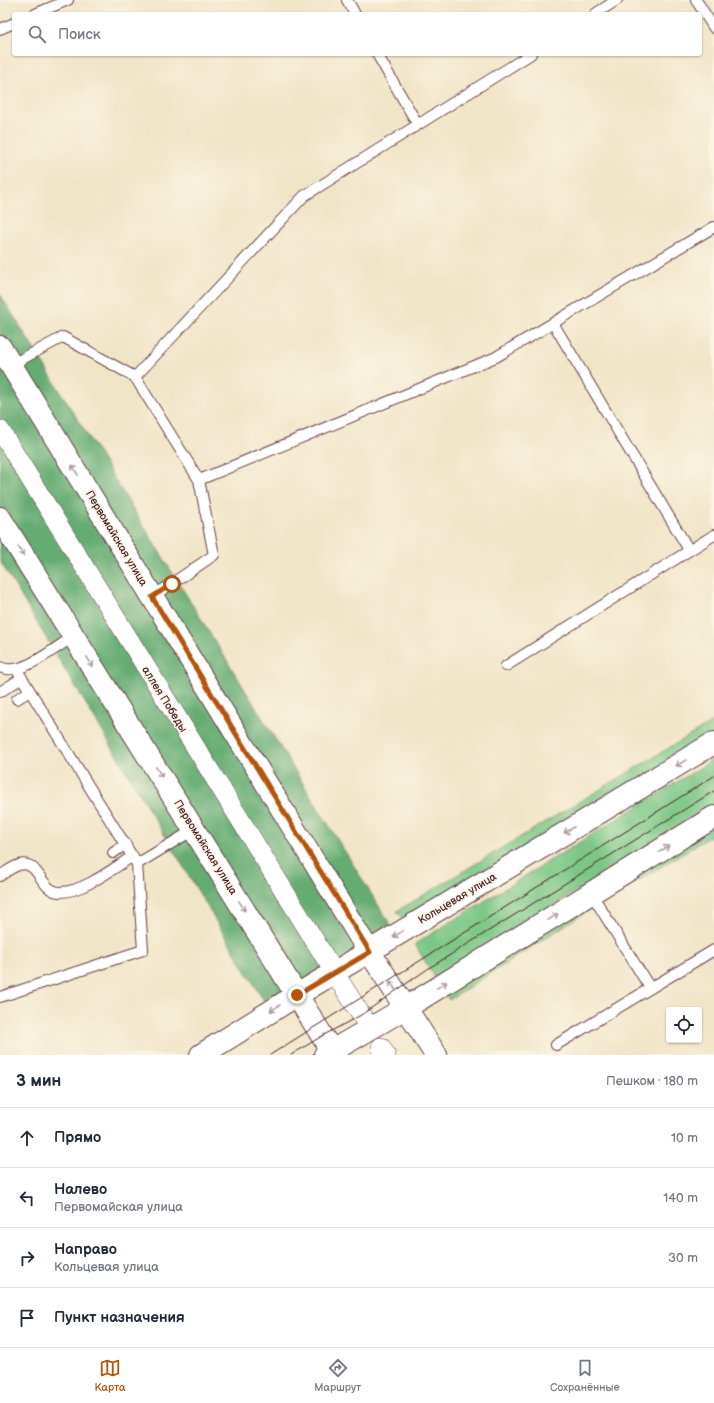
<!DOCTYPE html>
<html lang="ru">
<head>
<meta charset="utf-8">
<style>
	:root { --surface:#fff; --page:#f2f2f3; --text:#1f2937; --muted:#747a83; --line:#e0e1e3; --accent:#b45309 }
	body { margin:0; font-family:"Balsamiq Sans",sans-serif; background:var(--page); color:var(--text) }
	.controls { position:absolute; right:12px; bottom:12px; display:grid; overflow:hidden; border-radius:4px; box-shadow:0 1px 3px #0004 }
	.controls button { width:36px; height:36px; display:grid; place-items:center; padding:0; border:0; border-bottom:1px solid var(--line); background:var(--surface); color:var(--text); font:20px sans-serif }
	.stop { position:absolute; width:12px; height:12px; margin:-9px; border:3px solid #b45309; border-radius:50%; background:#fff }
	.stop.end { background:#b45309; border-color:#fff; box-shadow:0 1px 4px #0008 }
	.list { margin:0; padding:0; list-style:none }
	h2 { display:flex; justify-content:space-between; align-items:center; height:52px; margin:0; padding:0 16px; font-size:17px }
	h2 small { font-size:13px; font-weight:400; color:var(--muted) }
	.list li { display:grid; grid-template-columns:26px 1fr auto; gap:12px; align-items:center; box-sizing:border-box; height:60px; padding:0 16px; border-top:1px solid var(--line) }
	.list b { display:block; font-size:15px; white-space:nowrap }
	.list p { margin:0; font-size:13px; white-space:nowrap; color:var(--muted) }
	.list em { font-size:13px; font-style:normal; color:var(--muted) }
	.icon { flex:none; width:22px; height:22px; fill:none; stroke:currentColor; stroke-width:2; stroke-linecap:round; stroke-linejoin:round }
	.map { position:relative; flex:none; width:714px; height:1055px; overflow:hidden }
	.search { position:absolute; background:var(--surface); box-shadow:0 1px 3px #0004; left:12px; right:12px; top:12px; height:44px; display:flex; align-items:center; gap:10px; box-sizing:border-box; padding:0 14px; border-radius:4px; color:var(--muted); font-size:15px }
	.sheet { height:292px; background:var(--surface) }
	nav { display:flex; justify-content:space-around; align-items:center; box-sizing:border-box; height:56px; border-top:1px solid var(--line); background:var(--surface); font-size:11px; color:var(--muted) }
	nav a { display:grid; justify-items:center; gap:2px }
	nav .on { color:var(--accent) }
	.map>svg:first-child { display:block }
	.green { fill:#7cc785; stroke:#637358 }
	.forest { fill:#65ac72; stroke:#58664e }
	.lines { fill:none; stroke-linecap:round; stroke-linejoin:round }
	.lane-casing { stroke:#633d43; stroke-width:12 }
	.street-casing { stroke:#633d43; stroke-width:20 }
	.secondary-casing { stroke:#633d43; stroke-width:24 }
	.lane { stroke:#fff; stroke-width:10 }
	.street { stroke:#fff; stroke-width:19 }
	.secondary { stroke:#fff; stroke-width:22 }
	.tram { stroke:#4a1f2b; stroke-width:1 }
	.oneway { stroke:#ae9aa0 }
	.route { stroke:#b45309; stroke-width:5 }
	.labels { text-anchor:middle; stroke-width:3; stroke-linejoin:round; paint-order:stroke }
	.street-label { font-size:11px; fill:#4a1f2b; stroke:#fcf5e5 }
</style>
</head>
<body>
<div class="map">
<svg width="714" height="1055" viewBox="0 0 714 1055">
	<rect width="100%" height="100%" fill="#fcf5e5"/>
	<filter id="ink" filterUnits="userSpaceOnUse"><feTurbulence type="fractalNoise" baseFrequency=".025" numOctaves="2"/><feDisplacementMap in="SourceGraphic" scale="8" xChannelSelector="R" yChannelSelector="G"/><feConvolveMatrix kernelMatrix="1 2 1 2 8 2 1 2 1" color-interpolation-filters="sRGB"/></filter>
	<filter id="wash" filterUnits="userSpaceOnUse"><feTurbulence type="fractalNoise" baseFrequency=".012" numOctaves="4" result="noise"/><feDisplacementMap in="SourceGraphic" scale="16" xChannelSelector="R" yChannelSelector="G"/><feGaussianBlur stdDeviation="0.9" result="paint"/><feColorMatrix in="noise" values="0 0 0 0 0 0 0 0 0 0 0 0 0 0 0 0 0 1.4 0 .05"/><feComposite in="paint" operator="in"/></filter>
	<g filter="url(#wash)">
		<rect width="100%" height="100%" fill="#f1e5c8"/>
		<!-- green -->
		<path class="green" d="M714 721V736L404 920 397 911Z
			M714 759V807L435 978 415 944Z
			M714 825V834L604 902 599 895Z
			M588 903 592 908 449 1000 446 994Z"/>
		<!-- forest -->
		<path class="forest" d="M0 294 393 929 267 1006 0 561Z"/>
	</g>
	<g filter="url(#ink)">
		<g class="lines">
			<defs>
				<path id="lane" d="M347 0 355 14
					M696 0 714 28
					M35 14 68 0
					M595 14 617 0
					M0 29 14 23
					M377 54 418 125
					M553 323 689 550
					M11 365 63 337 135 377 199 480 214 555 152 597
					M135 377 304 196 531 54
					M199 480 496 357 714 227
					M506 666 714 535
					M0 667C20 678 56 647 74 636
					M17 670 137 864
					M0 692 22 678
					M17 699 30 691
					M113 853 126 844
					M0 876C6 872 12 867 19 865 39 859 40 891 59 892 82 893 114 868 133 856
					M591 893 650 988
					M0 997 143 950 137 864 195 829
					M556 1045 714 950"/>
				<path id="street" d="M0 430 331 967
					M339 980 365 1021
					M381 1047 386 1055"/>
				<path id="secondary" d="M0 347 360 937 436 1055
					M0 518 334 1055
					M201 1055 297 995 714 743
					M325 1055 407 1007 714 817"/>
			</defs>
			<!-- lane casing -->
			<use href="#lane" class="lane-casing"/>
			<!-- street casing -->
			<use href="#street" class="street-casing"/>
			<!-- secondary casing -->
			<use href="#secondary" class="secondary-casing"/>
			<!-- lane -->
			<use href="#lane" class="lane"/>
			<!-- street -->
			<use href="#street" class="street"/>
			<!-- secondary -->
			<use href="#secondary" class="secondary"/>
			<!-- tram -->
			<path class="tram" d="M270 1055 714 776
				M291 1055 322 1036 361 1015 429 968 714 791"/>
		</g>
		<!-- one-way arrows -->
		<defs><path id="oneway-shaft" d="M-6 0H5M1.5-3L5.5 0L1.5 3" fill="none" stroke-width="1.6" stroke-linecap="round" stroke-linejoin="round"/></defs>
		<g class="oneway">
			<use href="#oneway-shaft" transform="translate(75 470) rotate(-121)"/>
			<use href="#oneway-shaft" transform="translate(21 551) rotate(58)"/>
			<use href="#oneway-shaft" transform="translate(90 662) rotate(58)"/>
			<use href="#oneway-shaft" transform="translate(681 763) rotate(149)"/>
			<use href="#oneway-shaft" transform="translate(159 772) rotate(58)"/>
			<use href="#oneway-shaft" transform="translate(569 830) rotate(149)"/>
			<use href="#oneway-shaft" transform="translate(664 849) rotate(-32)"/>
			<use href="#oneway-shaft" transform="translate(242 906) rotate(58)"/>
			<use href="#oneway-shaft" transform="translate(553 917) rotate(-32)"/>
			<use href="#oneway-shaft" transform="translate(398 934) rotate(149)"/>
			<use href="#oneway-shaft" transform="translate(442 985) rotate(-32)"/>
			<use href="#oneway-shaft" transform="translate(393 986) rotate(-124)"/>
			<use href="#oneway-shaft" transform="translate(275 1008) rotate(148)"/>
		</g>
	</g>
	<g class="lines" filter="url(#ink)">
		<!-- route -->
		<path class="route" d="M172 584 152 597 370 952 297 995"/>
	</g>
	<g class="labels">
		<!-- street labels -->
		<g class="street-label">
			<text transform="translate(117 538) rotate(59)" y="4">Первомайская улица</text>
			<text transform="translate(165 699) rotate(58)" y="4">аллея Победы</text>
			<text transform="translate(206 847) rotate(58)" y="4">Первомайская улица</text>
			<text transform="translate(457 898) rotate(-31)" y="4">Кольцевая улица</text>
		</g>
	</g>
</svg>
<div class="controls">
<button><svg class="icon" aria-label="locate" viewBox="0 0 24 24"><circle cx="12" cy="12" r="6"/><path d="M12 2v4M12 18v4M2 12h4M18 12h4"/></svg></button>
</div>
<div class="stop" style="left:172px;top:584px"></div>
<div class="stop end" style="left:297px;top:995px"></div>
<div class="search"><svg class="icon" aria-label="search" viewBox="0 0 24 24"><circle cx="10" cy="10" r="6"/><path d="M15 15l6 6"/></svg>Поиск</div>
</div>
<section class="sheet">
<h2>3 мин<small>Пешком · 180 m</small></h2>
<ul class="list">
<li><svg class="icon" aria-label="ahead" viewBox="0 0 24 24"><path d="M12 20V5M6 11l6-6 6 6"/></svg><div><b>Прямо</b></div><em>10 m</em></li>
<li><svg class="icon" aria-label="left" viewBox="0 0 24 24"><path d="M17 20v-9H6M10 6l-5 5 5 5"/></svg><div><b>Налево</b><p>Первомайская улица</p></div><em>140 m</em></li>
<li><svg class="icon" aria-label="right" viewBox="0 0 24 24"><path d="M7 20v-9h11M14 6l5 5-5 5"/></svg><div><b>Направо</b><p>Кольцевая улица</p></div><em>30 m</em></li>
<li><svg class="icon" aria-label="arrive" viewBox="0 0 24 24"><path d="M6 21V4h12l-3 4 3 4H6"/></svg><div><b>Пункт назначения</b></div></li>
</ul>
</section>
<nav>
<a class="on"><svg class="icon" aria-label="map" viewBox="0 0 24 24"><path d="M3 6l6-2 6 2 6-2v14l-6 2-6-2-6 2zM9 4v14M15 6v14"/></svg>Карта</a>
<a><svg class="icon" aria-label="directions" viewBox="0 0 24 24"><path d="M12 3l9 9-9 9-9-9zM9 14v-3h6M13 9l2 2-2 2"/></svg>Маршрут</a>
<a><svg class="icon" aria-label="saved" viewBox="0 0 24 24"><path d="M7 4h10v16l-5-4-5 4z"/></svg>Сохранённые</a>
</nav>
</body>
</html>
